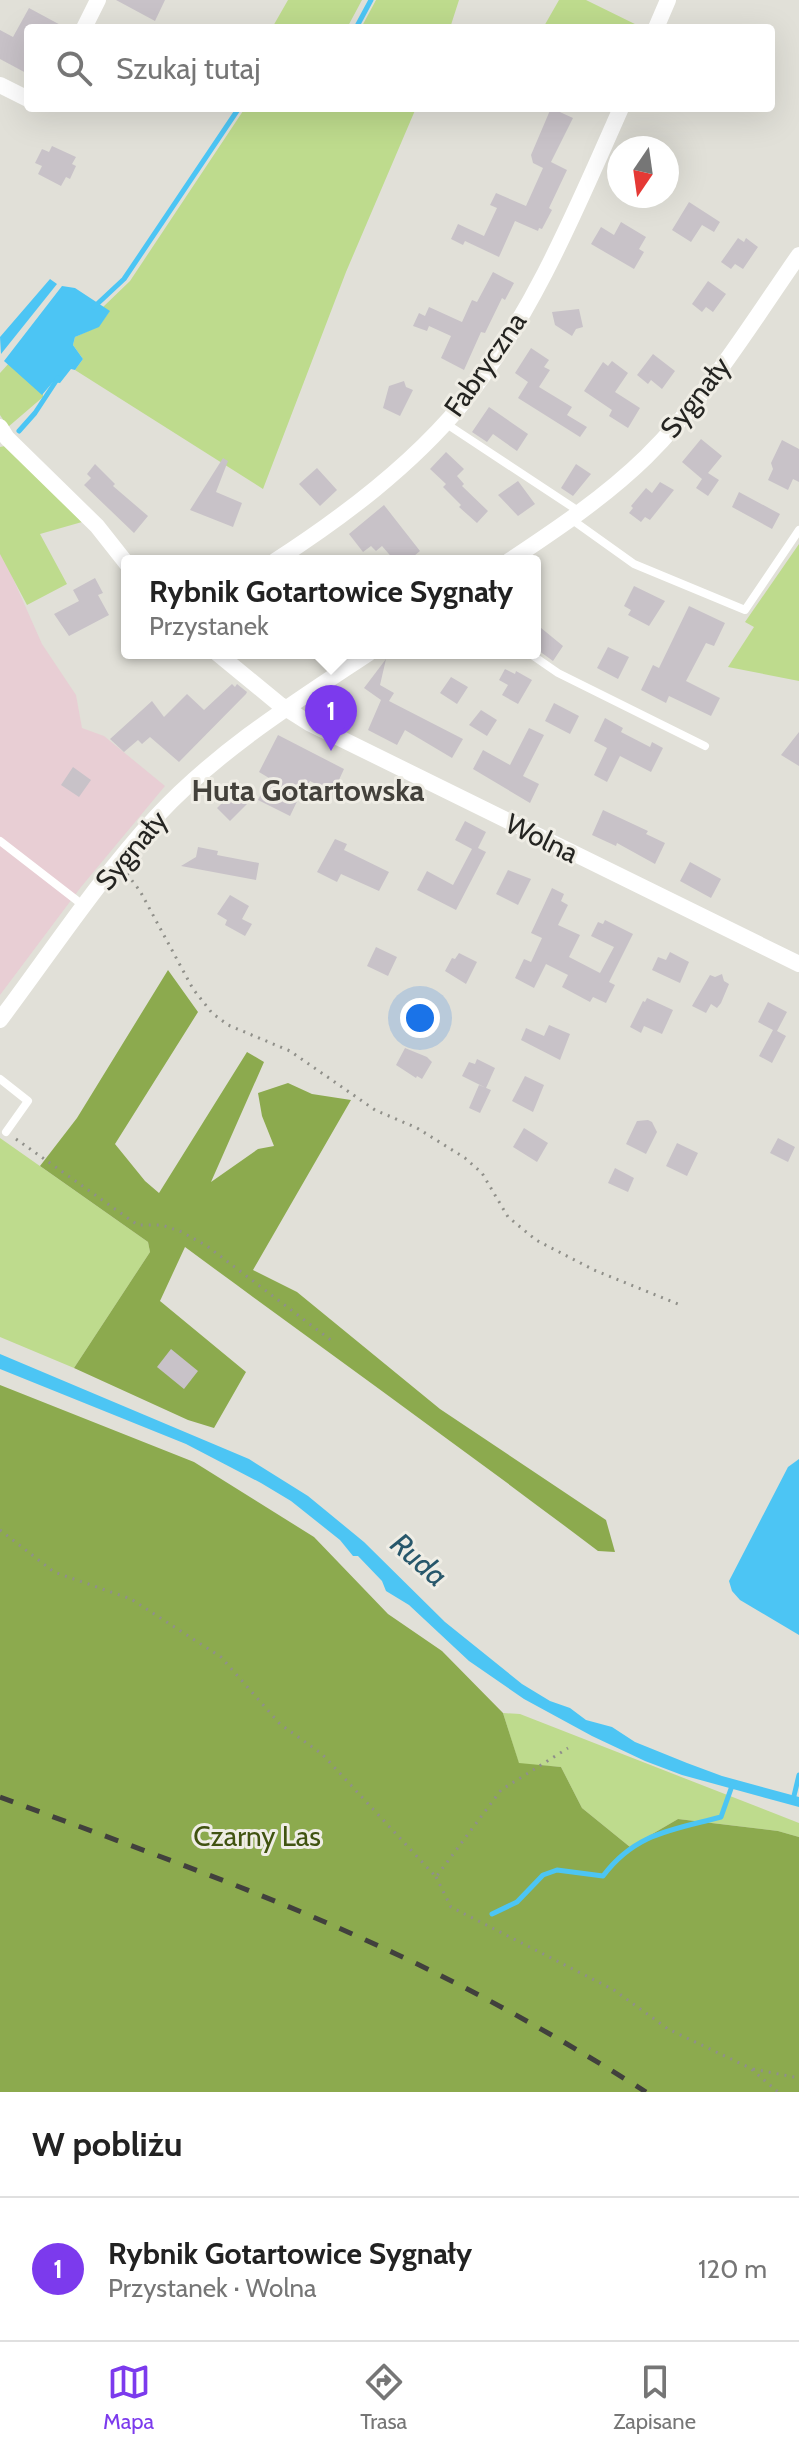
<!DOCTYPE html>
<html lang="pl">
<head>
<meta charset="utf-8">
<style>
	:root { --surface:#fff; --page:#f2f2f2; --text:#222; --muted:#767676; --line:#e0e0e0; --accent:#7c3aed }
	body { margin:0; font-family:Cabin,sans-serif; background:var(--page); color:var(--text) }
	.compass { position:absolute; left:607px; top:136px; width:72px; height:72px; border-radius:50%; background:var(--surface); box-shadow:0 8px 32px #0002; rotate:193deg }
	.you { position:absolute; left:420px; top:1018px; width:28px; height:28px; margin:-20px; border:6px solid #fff; border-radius:50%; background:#1a73e8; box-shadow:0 0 0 12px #1a73e833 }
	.badge { display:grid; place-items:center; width:52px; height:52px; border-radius:50%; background:var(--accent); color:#fff; font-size:26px; font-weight:700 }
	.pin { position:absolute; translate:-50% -66px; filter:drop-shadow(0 2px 4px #0008) }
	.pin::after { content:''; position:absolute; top:42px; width:28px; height:24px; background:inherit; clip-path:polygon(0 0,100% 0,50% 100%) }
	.popup { position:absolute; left:121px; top:555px; width:420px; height:104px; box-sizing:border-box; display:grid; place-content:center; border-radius:8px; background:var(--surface); filter:drop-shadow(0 2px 6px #0005); font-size:26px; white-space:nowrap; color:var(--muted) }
	.popup b { font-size:30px; color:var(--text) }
	.popup::after { content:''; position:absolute; left:50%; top:100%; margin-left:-16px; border:16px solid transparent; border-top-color:var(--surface) }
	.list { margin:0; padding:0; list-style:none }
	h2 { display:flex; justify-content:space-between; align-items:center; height:104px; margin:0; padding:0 32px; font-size:34px }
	h2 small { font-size:26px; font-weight:400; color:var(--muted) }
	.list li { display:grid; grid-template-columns:52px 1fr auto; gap:24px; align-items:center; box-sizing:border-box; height:144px; padding:0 32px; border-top:2px solid var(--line) }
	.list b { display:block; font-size:30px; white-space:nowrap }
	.list p { margin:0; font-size:26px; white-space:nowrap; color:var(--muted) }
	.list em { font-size:26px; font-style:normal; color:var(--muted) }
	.icon { flex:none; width:44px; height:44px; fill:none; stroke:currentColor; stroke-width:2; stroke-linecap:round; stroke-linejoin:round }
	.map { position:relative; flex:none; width:799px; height:2092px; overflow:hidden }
	.search { position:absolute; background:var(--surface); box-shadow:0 8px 32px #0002; left:24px; right:24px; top:24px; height:88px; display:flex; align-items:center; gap:20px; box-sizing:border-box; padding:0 28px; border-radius:8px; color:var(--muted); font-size:30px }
	.sheet { height:248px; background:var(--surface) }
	nav { display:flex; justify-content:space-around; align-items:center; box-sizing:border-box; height:112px; border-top:2px solid var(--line); background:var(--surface); font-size:22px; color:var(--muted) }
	nav a { display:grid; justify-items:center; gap:4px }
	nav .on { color:var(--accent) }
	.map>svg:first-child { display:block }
	.industrial { fill:#e8ced4 }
	.green { fill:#bedb8d }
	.forest { fill:#8caa4e }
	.water { fill:#4cc5f4 }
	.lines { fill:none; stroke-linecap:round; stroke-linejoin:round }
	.stream { stroke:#4cc5f4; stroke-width:5 }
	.building { fill:#c8c2c8 }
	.path { stroke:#90908a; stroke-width:3; stroke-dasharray:2 6; stroke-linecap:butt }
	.service { stroke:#fff; stroke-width:8 }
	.minor { stroke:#fff; stroke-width:16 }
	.rail { stroke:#41403d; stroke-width:5; stroke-dasharray:14 14; stroke-linecap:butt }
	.labels { text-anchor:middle; stroke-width:6; stroke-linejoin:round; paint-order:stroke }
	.street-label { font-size:28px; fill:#242421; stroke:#efede5 }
	.park-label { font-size:28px; fill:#405310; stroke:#efede5 }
	.neighbourhood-label { font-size:30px; font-weight:bold; fill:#43413b; stroke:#efede5 }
	.water-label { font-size:30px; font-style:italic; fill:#27576b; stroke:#efede5 }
</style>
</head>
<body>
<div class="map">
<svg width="799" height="2092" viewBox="0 0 799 2092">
	<rect width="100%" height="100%" fill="#e1e0d8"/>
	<!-- industrial -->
	<path class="industrial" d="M0 549 42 644 76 695 82 728 104 736 165 786 81 887 0 995Z"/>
	<!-- green -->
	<path class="green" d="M288 0H362L347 28H272Z
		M376 0H459L450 28H361Z
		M559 0H586L643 28H543Z
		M245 108H416L346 272 263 489 75 370 83 359 73 345 75 337 99 326 109 312 103 307 130 281Z
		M10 362 43 389V397L8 427 0 415V373Z
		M5 446 82 522 40 534 67 584 27 605 0 554V447Z
		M799 544V681L728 667 754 627 745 622Z
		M0 1138 148 1242 150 1252 74 1368 0 1337Z
		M503 1713 520 1714 799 1823V1837L778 1831 678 1819 630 1847 582 1808 561 1767 519 1764Z"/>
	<!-- forest -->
	<path class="forest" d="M168 970 198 1012 115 1144 145 1181 159 1193 247 1052 264 1062 211 1182 258 1149 274 1146 262 1116 258 1093 288 1083 312 1094 351 1100 253 1270 297 1292 440 1409 606 1520 615 1552 598 1551C462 1448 323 1349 185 1247L160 1301 246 1372 214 1428 188 1420 74 1368 150 1252 148 1242 40 1166 77 1118Z
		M0 1385 194 1462 314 1537 388 1614 442 1651 503 1713 519 1763 561 1767 582 1808 630 1847 678 1819 778 1831 799 1837V2092H0Z"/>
	<!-- water -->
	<path class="water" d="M50 279 57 284 1 354 0 337Z
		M62 286 75 288 110 311 99 327 75 337 73 345 83 359 75 370 71 369 60 383 53 382 42 395 4 361Z
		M0 1354 249 1459 308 1496 364 1542 445 1622 522 1684 550 1701 570 1708 586 1720 612 1727 635 1742 687 1763 722 1776 799 1797V1807L682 1775 645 1761 592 1736 524 1699 469 1661 409 1605 386 1591 382 1581 358 1556H353L340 1540 291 1501 261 1483 186 1444 0 1369Z
		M799 1459V1635L740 1600 732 1591 729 1581 788 1467Z"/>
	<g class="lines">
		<!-- stream -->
		<path class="stream" d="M356 28 371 0
			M94 307 124 279 239 108
			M19 431 35 413 58 378
			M793 1800 799 1775
			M492 1914 517 1902 543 1875 557 1870 603 1876C635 1833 672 1830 721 1817L733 1783"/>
	</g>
	<!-- building -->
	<path class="building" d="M116 0H165L155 21Z
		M29 8 66 28H28V74L0 59V30L13 37Z
		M551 108 573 118 551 162 567 170 549 208 552 210 542 229 539 228 538 231 515 221 499 257 465 241 463 245 451 239 458 224 484 236 497 208 490 205 496 193 526 206 543 168 533 163 531 155Z
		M52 146 76 157 72 164 76 166 70 179 66 177 61 186 38 174 42 166 35 163 42 149 49 152Z
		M689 202 720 222 714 232 702 225 691 242 672 230Z
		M621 222 646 237 639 249 644 252 634 269 591 244 601 227 614 235Z
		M738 238 744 242 746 238 758 247 743 269 735 264 731 269 721 262Z
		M493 272 514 283 505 300 502 298 485 333 481 332 464 370 441 358 451 336 429 326 427 331 413 326 419 313 425 316 429 307 462 322 472 300 477 302Z
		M708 281 726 294 713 312 706 307 702 312 692 304Z
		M579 309 583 327 576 329 572 336 555 325 552 312Z
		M531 348 549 360 544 367 550 370 539 387 572 407 567 415 587 427 580 437 518 398 528 382 515 373Z
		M653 354 675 371 662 389 651 380 648 384 637 375Z
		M612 361 628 373 615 392 640 408 628 428 609 416 612 410 584 391 603 362 608 366Z
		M404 381 406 387 413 390 400 416 383 408 389 386Z
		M489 407 528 434 517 451 493 434 487 442 472 432Z
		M701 439 722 456 708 473 719 480 708 496 696 488 702 479 682 462Z
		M782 440 799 449V482L793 479 788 490 768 480 773 469 771 463Z
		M446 452 464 469 457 476 464 484 462 486 488 511 477 523 459 507 461 505 443 487 446 484 430 469Z
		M223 458 228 461 216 492 242 503 233 527 190 510Z
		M95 464 115 484 113 486 148 516 134 533 84 485 91 478 87 474Z
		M576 464 591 474 573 496 561 488Z
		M317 468 337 490 320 506 299 484Z
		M518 481 535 504 518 516 498 495Z
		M660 482 674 490 650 520 645 517 641 522 629 513 633 508 631 506 646 488 652 493Z
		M739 492 780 514 772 529 732 507Z
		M384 505 420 551 408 561H395L382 546 376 551 371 546 363 552 349 534Z
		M95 578 103 593 98 595 109 615 69 636 54 614 79 601 73 590Z
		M634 586 665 601 649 626 628 615 631 610 624 606Z
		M689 606 725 623 714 646 706 643 686 681 720 698 711 716 669 696 666 703 641 690 653 665 659 668Z
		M535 623 563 646 553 661 535 648Z
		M608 647 629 657 618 679 597 668Z
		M386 659 380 685 394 693 389 701 463 739 452 758 405 730 397 745 368 730 381 700 364 688Z
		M505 669 515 674 516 671 532 680 518 704 502 695 508 685 499 680Z
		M451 677 468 687 457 704 440 693Z
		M232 684 235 687 237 684 247 692 246 694 179 762 150 737 142 744 138 740 124 752 110 739 152 701 164 717 187 694 204 710Z
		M554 703 579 716 570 734 545 721Z
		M481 710 497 720 487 736 469 725Z
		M605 718 623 728 621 732 650 747 652 742 663 748 651 772 620 756 607 782 594 775 607 748 594 741Z
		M529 728 544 735 523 776 539 784 530 803 473 769 483 750 510 765Z
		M799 732V766L781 755Z
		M278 735 344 769 333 793 310 781 305 790 303 789 290 816 258 800 269 778 259 772Z
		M73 767 91 780 79 797 61 785Z
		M211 791 230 795 234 791 247 804 230 821 217 808 223 802Z
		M603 810 648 831 646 834 665 843 655 864 617 843 616 846 592 835Z
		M465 821 486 832 478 848 486 852 456 910 417 890 427 871 453 885 472 849 455 840Z
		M335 839 347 844 344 850 389 872 379 891 341 874 337 882 317 872Z
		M198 847 218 851 217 855 259 863 256 880 181 866 196 857Z
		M690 862 721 879 711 898 680 881Z
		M508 870 531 879 518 905 496 894Z
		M552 888 564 894 561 901 568 905 558 925 580 935 569 957 600 973 614 947 591 936 598 922 603 924 605 920 633 934 609 982 615 985 606 1003 593 997 590 1002 562 987 568 975 546 964 534 988 515 978 524 959 531 962 542 938 531 933Z
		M230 895 249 906 242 919 252 924 245 936 225 925 227 920 217 914Z
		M376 947 397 957 388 976 367 966Z
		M670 952 689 962 680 983 652 970 658 957 666 960Z
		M459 953 477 962 466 984 445 971 452 958 455 959Z
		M722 974 724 981 729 984 721 1003 717 1008 711 1004 706 1013 692 1006 710 975 715 977Z
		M647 998 673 1010 662 1034 644 1026 641 1033 630 1027 643 1001 645 1002Z
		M768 1002 787 1012 777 1031 786 1036 772 1063 759 1056 773 1030 758 1022Z
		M549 1025 570 1034 560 1060 521 1040 526 1028 544 1036Z
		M405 1048 427 1057 432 1062 422 1079 417 1076 416 1078 396 1065Z
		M477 1059 495 1068 486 1088 462 1076 469 1062 475 1064Z
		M525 1076 544 1085 533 1112 512 1101Z
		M479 1085 491 1090 480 1113 469 1108Z
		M648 1120 652 1122 657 1132 646 1154 626 1144 637 1121Z
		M524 1128 548 1143 537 1162 513 1147Z
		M778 1138 795 1147 788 1162 770 1153Z
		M677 1143 698 1153 687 1176 666 1166Z
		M615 1168 634 1178 628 1192 608 1183Z
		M171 1349 198 1371 184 1389 157 1367Z"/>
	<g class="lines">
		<!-- path -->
		<path class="path" d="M127 874 140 891 193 989 212 1013 228 1025 290 1051 375 1110 417 1128 465 1158 482 1173 508 1217 536 1240 594 1270 678 1304
			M16 1139 132 1221 138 1225H162L182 1232 207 1246 332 1341
			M0 1530 54 1572 131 1599 221 1657 280 1724 322 1754 436 1877 501 1790 568 1748
			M436 1877 451 1907 614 1990 668 2029 750 2068 778 2092
			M753 2069 799 2078"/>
		<!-- service -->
		<path class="service" d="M445 423 580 512
			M571 519 634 564 745 610 799 530
			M529 653 558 673 705 746
			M0 841 84 906
			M0 1079 28 1101 6 1132"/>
		<!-- minor -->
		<path class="minor" d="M84 28 98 0
			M656 28 668 0
			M0 85 28 99
			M0 427 7 438 97 526 127 564
			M275 561C343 517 411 466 462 404 532 316 576 210 621 108
			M509 561C557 529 605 497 646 457 706 398 751 324 799 255
			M217 653 279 704 309 723 799 964
			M0 1020C51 952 99 879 156 817 217 751 295 702 369 653"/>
		<!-- rail -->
		<path class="rail" d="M0 1797C133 1847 267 1893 396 1954 482 1994 565 2041 646 2092"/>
	</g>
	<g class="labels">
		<!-- street labels -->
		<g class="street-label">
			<text transform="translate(485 364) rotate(-55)" y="10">Fabryczna</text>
			<text transform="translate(695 397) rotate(-52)" y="10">Sygnały</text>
			<text transform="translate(542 838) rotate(26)" y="10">Wolna</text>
			<text transform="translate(131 850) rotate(-50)" y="10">Sygnały</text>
		</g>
		<!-- park labels -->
		<g class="park-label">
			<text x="257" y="1846">Czarny Las</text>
		</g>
		<!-- neighbourhood labels -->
		<g class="neighbourhood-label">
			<text x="308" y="801">Huta Gotartowska</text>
		</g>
		<!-- water labels -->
		<g class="water-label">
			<text transform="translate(419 1560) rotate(41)" y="10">Ruda</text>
		</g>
	</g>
</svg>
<svg class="compass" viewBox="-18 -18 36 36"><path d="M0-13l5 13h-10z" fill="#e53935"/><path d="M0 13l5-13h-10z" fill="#767676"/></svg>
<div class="you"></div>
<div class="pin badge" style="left:331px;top:751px">1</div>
<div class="popup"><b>Rybnik Gotartowice Sygnały</b>Przystanek</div>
<div class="search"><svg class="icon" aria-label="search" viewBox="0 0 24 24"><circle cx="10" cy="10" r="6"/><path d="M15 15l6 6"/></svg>Szukaj tutaj</div>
</div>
<section class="sheet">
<h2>W pobliżu<small></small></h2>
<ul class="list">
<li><span class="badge">1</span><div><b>Rybnik Gotartowice Sygnały</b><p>Przystanek · Wolna</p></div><em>120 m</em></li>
</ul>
</section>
<nav>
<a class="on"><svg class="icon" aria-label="map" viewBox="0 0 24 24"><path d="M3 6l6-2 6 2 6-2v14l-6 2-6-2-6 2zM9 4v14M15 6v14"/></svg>Mapa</a>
<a><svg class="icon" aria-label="directions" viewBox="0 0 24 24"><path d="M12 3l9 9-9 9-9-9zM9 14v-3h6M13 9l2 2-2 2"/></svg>Trasa</a>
<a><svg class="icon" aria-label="saved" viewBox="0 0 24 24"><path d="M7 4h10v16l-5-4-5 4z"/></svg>Zapisane</a>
</nav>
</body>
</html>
